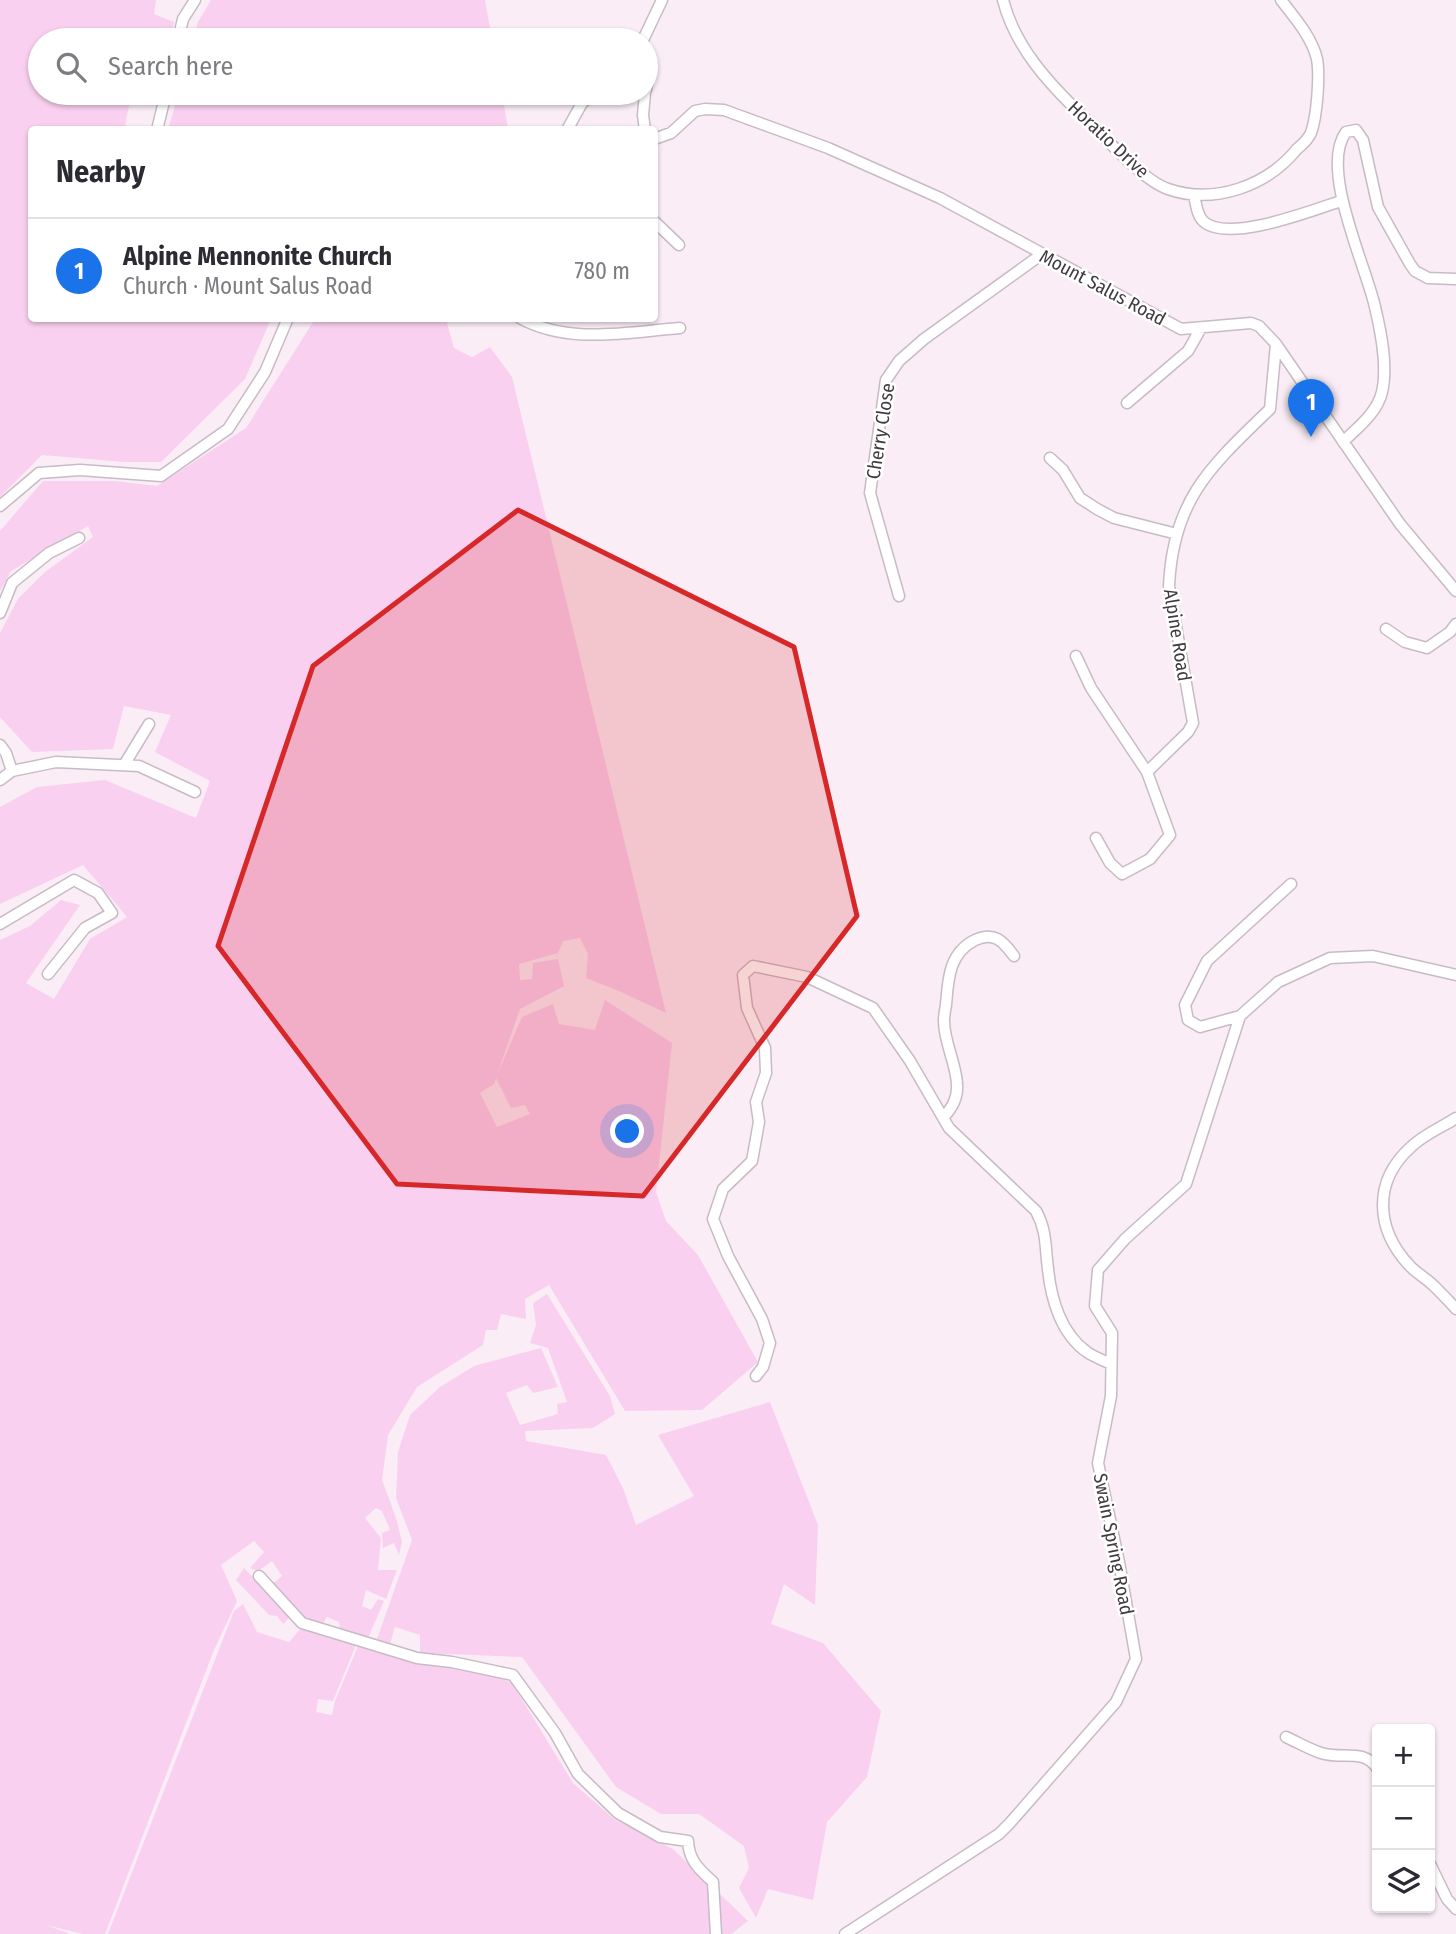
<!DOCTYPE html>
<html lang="en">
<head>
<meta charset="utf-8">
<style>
	:root { --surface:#fff; --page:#f7f7f7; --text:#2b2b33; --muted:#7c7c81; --line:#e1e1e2; --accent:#1a73e8 }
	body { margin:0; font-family:"Fira Sans Condensed",sans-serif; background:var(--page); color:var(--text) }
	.controls { position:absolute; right:21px; bottom:21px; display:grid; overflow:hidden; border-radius:7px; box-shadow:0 2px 5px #0004 }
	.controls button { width:63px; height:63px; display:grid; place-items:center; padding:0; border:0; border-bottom:2px solid var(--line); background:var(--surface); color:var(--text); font:35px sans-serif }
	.you { position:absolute; left:628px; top:1132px; width:24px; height:24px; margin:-18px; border:5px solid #fff; border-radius:50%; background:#1a73e8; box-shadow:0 0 0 10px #1a73e833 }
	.badge { display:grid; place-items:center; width:46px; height:46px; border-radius:50%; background:var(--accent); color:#fff; font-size:23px; font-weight:700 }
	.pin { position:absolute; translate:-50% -58px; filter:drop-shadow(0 2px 4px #0008) }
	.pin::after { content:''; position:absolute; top:37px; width:24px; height:21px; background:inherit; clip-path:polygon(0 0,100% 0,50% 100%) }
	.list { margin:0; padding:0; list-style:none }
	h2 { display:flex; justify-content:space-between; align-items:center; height:91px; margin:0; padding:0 28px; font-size:30px }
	h2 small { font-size:23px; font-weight:400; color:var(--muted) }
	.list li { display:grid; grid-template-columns:46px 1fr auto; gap:21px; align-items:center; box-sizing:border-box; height:105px; padding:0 28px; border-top:2px solid var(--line) }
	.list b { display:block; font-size:26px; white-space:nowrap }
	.list p { margin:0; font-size:23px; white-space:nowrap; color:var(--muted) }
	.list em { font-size:23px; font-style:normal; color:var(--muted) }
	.icon { flex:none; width:38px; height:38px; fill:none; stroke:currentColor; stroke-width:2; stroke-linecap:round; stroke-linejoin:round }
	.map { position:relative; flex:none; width:1456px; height:1934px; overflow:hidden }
	.search { position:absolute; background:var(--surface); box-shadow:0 2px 5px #0004; left:28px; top:28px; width:630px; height:77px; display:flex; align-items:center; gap:18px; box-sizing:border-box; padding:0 24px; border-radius:38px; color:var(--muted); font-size:26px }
	.panel { position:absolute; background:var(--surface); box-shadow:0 2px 5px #0004; left:28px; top:126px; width:630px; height:196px; border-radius:7px }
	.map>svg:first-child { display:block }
	.green { fill:#f9d0ef; fill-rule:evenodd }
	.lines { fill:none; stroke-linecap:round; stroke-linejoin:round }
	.minor-casing { stroke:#c7bbc4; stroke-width:13 }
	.minor { stroke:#fff; stroke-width:10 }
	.marked { fill:#d62828; fill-opacity:0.2; stroke:#d62828; stroke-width:5; stroke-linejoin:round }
	.labels { text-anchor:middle; stroke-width:5; stroke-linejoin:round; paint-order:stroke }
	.street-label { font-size:19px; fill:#403b3f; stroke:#fff }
</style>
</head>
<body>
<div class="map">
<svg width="1456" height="1934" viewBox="0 0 1456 1934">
	<rect width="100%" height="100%" fill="#faedf6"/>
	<!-- green -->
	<path class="green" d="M0 0H156L154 14 174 22 170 40H40V93H161L159 103 131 96 125 125 136 129 32 130V318L271 319 245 379 161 462H124L42 455 0 497Z
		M211 0H485L492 40H193L198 22Z
		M179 93H502L508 129H168Z
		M315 319H446L454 348 472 357 490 347 512 377 666 1013 619 991 586 978 588 954 580 938 563 941 558 953 519 964 520 980 532 979 533 963 558 959 564 986 520 1009 497 1075 522 1017 553 1004 559 1024 595 1030 605 1000 672 1043 656 1192 666 1221 698 1255 758 1362 702 1410 625 1411 549 1285 525 1299 526 1319 501 1314 497 1330H486L483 1345 417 1387 388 1435 382 1480 396 1518 402 1542 399 1555 394 1543 383 1548 382 1533 390 1530 382 1511 376 1508 365 1518 381 1538 378 1570H397L386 1599 366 1590 362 1606 371 1610 378 1599 384 1601 368 1638 340 1631 339 1622 327 1617 322 1625 305 1618 270 1586 282 1576 272 1561 258 1571 250 1568 264 1552 254 1541 221 1565 237 1601 214 1650 105 1934H83L46 1925 70 1934H0V940L30 926 61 900 80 905 26 983 54 999 90 939 127 917 83 865 0 904V807L37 787 105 780 196 818 210 781 155 752 171 715 124 706 113 749 32 752 0 717V633L18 599 45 572 93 537 88 526 11 571 0 591V531L43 481H114L157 486 246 428ZM496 1078 511 1108 525 1105 530 1114 497 1127 480 1093 494 1084Z
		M547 1294 610 1396 615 1414 593 1428 525 1431 526 1441 606 1455 623 1488 636 1525 694 1496 658 1435 770 1402 818 1525 815 1605 784 1584 771 1624 823 1643 881 1711 867 1777 827 1822 813 1900 768 1889 756 1918 739 1888 749 1868 744 1846 699 1814H661L616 1787 522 1657 420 1653V1635L395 1627 390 1644 377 1639 412 1540 396 1498 398 1452 410 1415 440 1387 474 1366 541 1348 558 1387 533 1393 527 1385 506 1393 520 1425 558 1414 557 1404 567 1402 548 1348 530 1343 536 1325 533 1303Z
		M244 1568 291 1616 283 1624 277 1616 269 1615 236 1580Z
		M243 1604 257 1632 289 1642 302 1627 311 1632 356 1645 333 1701 318 1699 316 1712 332 1715 335 1701 358 1646 481 1671 512 1683 573 1783 614 1819 673 1849 748 1921 731 1934H108L234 1611Z"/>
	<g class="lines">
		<defs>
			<path id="minor" d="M1003 0C1015 47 1049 84 1084 117 1105 137 1142 180 1168 189 1214 205 1267 186 1297 149 1302 145 1308 139 1311 133 1317 116 1320 76 1317 59 1312 37 1294 17 1281 0
				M178 40 183 19 195 0
				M643 40 662 0
				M646 65 649 71 646 90
				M157 130 166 93
				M567 130 582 103 595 93
				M645 130 643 115 645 93
				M654 139 671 133 695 111 705 109 724 110 828 148 940 198 1181 329 1251 323 1259 326 1276 344 1400 524 1456 591
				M1194 195C1196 204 1197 215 1203 221 1227 244 1313 210 1341 201
				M654 221 679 245
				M520 318C569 345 627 332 680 328
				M1127 403 1188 351 1201 328
				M1343 442C1358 427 1377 413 1382 392 1388 366 1381 332 1375 307 1366 266 1319 168 1346 132L1356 130 1363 140 1378 207 1410 264 1415 271 1428 278 1456 279
				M1050 458 1063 470 1080 498 1097 509 1114 518 1177 534
				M0 506 39 473 80 470 161 476 228 429 265 372 288 318
				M899 596 870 493 886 380 899 361 924 339 1042 254
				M0 613 12 583 49 553 79 538
				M1386 629 1405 642 1427 648 1450 632 1456 624
				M1076 656 1091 688 1147 772 1170 835 1150 859 1122 874 1110 863 1096 838
				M0 745 6 753 12 771 0 780
				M124 765 149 724
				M12 771 56 762 139 766 195 792
				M1147 772 1188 732 1193 723 1169 586C1173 499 1211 466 1270 409L1276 344
				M0 924 74 880 98 893 112 913 85 928 48 974
				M1240 1016 1200 1027 1188 1020 1185 1005 1207 961 1291 884
				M943 1118C952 1108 958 1098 957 1084 956 1063 944 1042 944 1021 944 1016 945 1010 946 1005 948 979 949 953 975 940 994 931 1003 941 1014 956
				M1456 1118C1442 1127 1423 1135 1411 1147 1373 1181 1375 1228 1409 1265 1416 1273 1426 1278 1434 1286 1441 1293 1449 1301 1456 1309
				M756 1376 763 1367 770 1343 762 1319 728 1256 713 1219 723 1189 752 1161 759 1122 756 1102 766 1073 765 1048 747 1008 743 975 753 966 807 977 873 1008 910 1061 949 1128 1036 1211C1047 1231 1045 1247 1048 1269 1051 1299 1061 1334 1087 1352 1094 1357 1103 1360 1111 1364
				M259 1576 302 1623 417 1658 452 1662 513 1675 555 1733 578 1774 618 1813 660 1837 688 1841C689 1861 699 1869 713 1882L716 1934
				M1286 1737C1297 1742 1309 1749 1321 1753 1343 1760 1363 1748 1377 1768
				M1430 1864 1447 1899 1456 1909
				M845 1934 999 1834 1009 1824 1116 1702 1136 1659 1119 1562 1098 1463 1111 1396 1112 1333 1095 1306 1098 1270 1125 1239 1186 1184 1240 1016 1278 982 1330 958 1373 956 1456 975"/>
		</defs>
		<!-- minor casing -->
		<use href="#minor" class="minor-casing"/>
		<!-- minor -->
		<use href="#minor" class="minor"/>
	</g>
	<!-- marked area -->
	<path class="marked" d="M518 510 794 647 857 916 643 1196 397 1184 218 946 313 666Z"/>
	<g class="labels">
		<!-- street labels -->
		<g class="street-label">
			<text transform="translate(1109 139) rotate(43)" y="7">Horatio Drive</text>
			<text transform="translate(1103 287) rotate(28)" y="7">Mount Salus Road</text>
			<text transform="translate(880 431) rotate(-81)" y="7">Cherry Close</text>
			<text transform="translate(1178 635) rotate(81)" y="7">Alpine Road</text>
			<text transform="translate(1114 1544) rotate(79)" y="7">Swain Spring Road</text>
		</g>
	</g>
</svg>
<div class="controls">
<button>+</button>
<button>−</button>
<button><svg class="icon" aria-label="layers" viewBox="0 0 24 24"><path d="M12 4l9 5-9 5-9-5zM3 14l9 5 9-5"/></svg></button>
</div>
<div class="you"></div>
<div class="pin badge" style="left:1311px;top:437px">1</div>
<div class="search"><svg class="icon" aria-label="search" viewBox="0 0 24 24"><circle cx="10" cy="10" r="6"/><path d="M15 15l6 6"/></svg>Search here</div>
<section class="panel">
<h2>Nearby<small></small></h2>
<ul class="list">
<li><span class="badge">1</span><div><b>Alpine Mennonite Church</b><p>Church · Mount Salus Road</p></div><em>780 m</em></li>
</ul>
</section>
</div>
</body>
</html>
